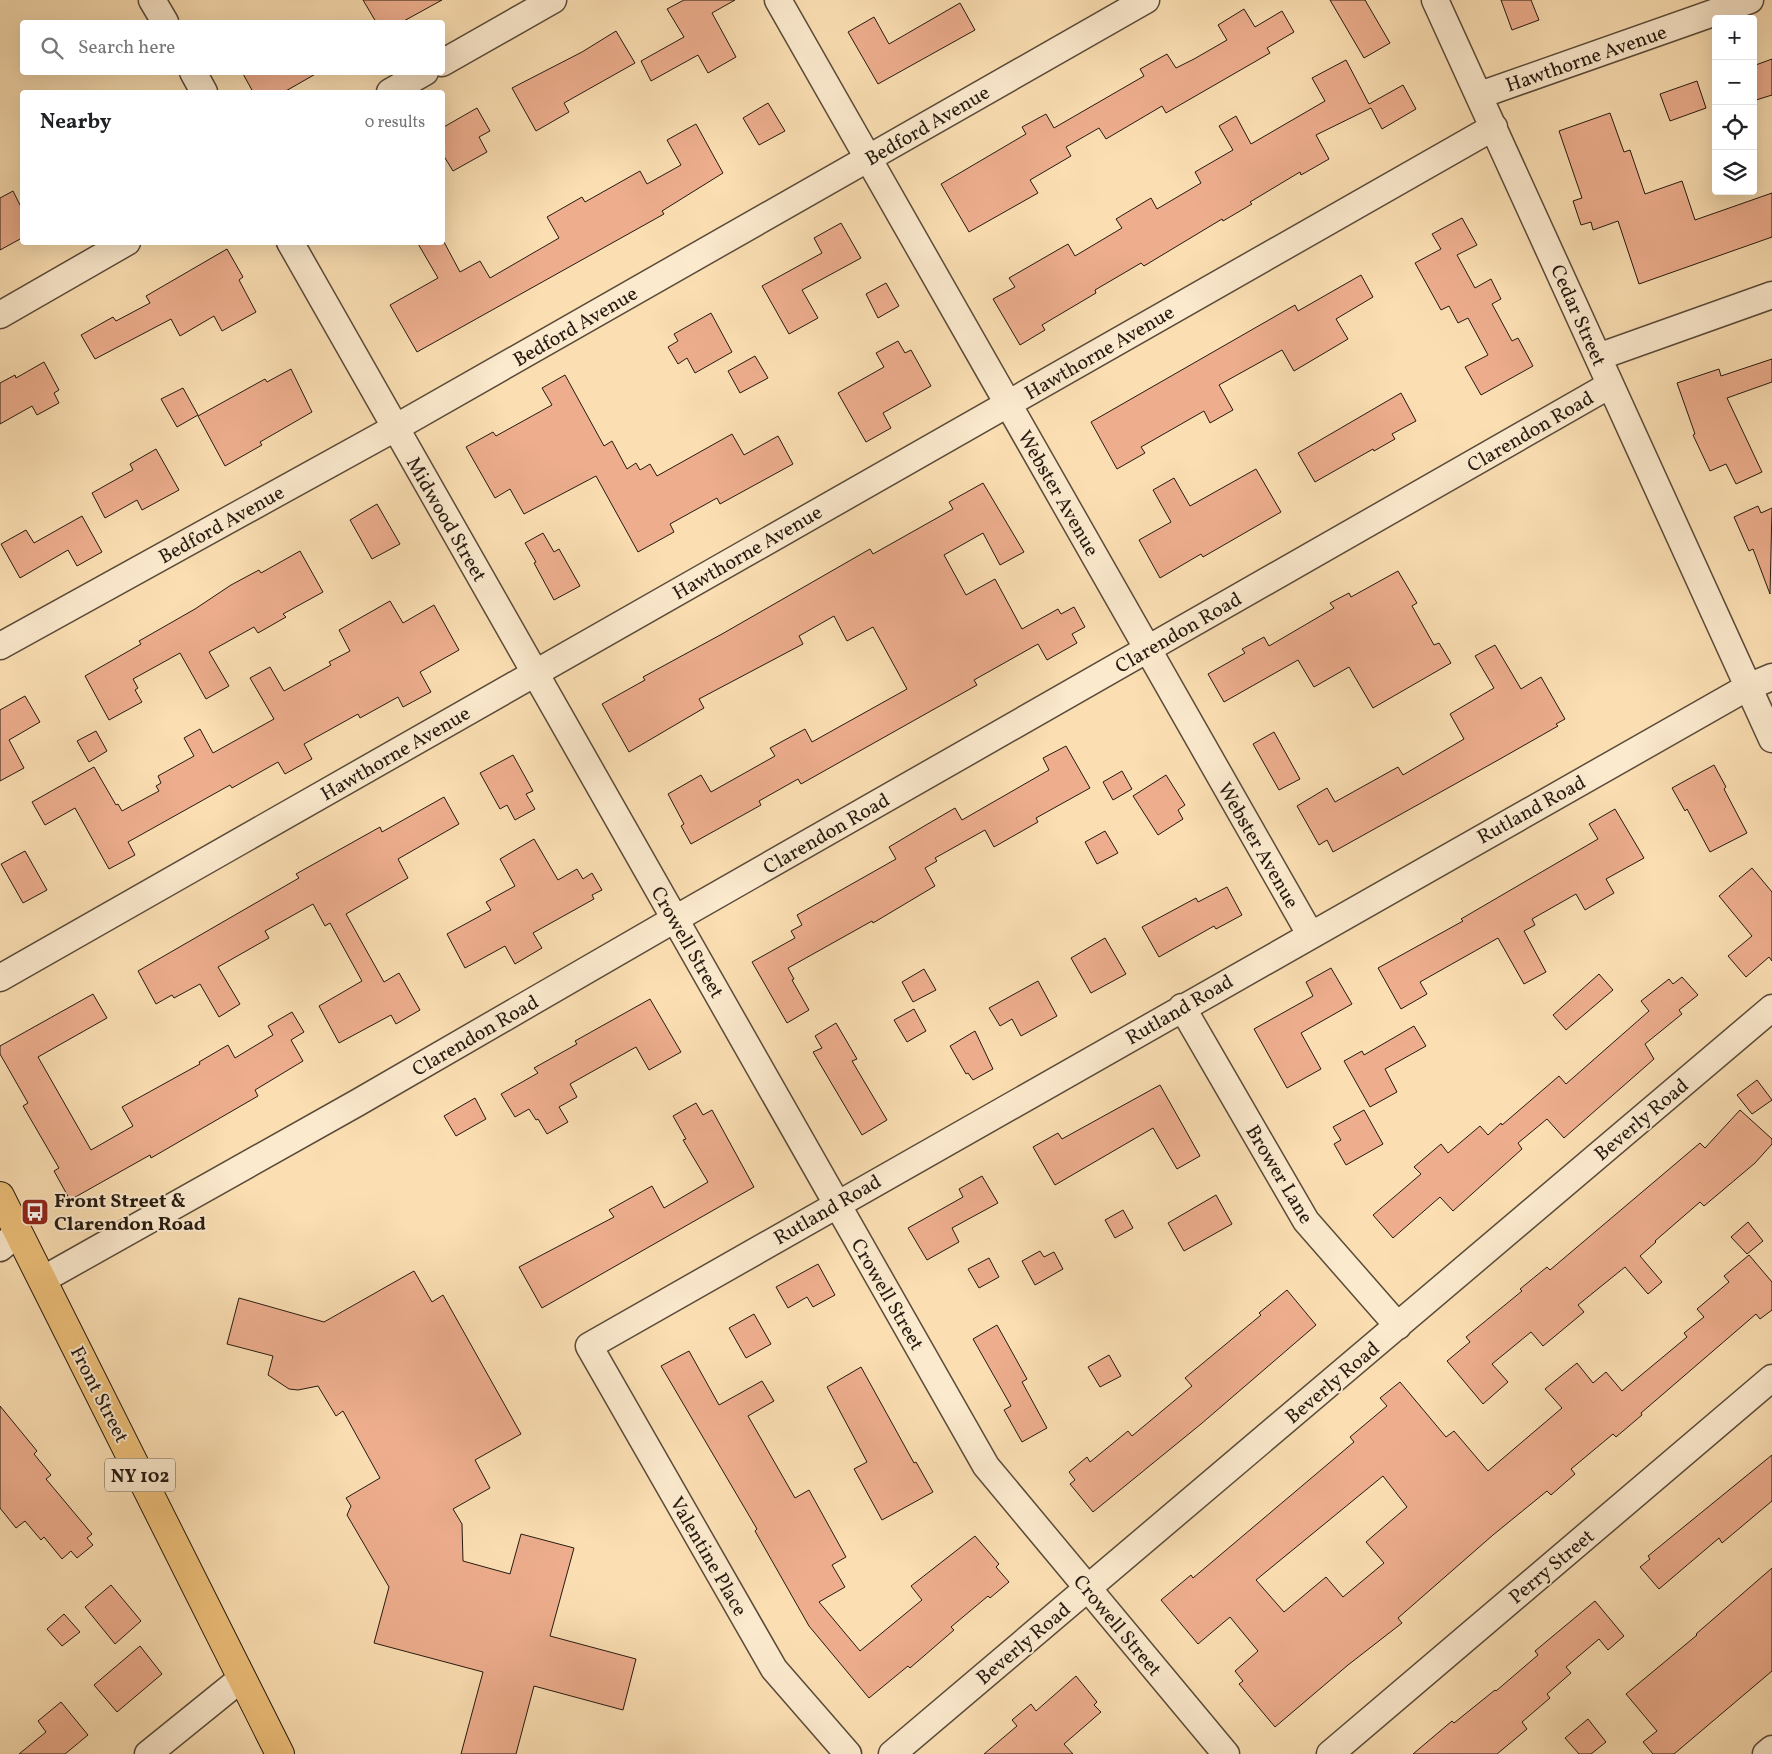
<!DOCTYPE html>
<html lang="en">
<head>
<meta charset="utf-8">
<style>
	:root { --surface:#fff; --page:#f2f2f2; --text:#202124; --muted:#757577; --line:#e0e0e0 }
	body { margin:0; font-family:Vollkorn,serif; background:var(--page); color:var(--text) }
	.controls { position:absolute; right:15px; top:15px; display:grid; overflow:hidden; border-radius:5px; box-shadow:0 5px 20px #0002 }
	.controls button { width:45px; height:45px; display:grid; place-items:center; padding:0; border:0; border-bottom:1px solid var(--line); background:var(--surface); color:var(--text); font:25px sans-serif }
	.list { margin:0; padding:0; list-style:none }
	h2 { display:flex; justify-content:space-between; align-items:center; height:65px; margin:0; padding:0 20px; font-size:21px }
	h2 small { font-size:16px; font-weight:400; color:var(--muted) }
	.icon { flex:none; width:28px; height:28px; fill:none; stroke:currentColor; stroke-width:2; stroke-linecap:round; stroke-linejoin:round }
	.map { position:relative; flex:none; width:1772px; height:1754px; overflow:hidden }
	.search { position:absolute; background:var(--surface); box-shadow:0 5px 20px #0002; left:20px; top:20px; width:425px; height:55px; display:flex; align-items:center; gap:12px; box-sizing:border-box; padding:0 18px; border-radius:5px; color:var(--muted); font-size:19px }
	.panel { position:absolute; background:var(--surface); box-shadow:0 5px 20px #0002; left:20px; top:90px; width:425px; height:155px; border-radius:5px }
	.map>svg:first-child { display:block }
	.building { fill:#eeae8e; stroke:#251a10; fill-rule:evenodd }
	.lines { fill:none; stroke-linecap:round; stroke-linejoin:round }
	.minor-casing { stroke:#5a4b39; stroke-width:29 }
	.major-casing { stroke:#251a10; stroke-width:30 }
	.minor { stroke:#fceace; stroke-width:26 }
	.major { stroke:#eec07a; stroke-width:28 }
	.labels { text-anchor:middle; stroke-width:4; stroke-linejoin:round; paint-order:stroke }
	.shield { fill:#fceace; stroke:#665849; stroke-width:1 }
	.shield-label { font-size:19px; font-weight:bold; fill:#251a10 }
	.street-label { font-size:20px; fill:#251a10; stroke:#fceace }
	.poi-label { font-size:20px; font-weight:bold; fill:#251a10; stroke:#fceace; text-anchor:start }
</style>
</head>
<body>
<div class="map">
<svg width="1772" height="1754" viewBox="0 0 1772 1754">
	<rect width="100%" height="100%" fill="#fbdfb3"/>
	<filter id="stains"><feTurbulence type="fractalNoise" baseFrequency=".004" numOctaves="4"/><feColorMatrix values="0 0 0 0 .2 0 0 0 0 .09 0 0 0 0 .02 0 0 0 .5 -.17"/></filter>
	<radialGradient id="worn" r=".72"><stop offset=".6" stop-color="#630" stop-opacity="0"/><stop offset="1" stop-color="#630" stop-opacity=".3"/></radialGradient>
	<!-- building -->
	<path class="building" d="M363 0H442L402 22H376Z
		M684 0H735L712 13 736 57 708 73 698 55 651 81 641 61 684 37 667 9Z
		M1330 0H1365L1390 43 1364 58Z
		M1501 0H1531L1539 20 1512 30Z
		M960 3 975 30 878 84 848 32 874 17 889 44Z
		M1244 9 1255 27 1282 11 1294 32 1267 48 1270 53 1166 113 1162 106 1106 139 1099 128 1066 147 1071 156 1030 180 1038 193 969 232 941 184 1026 134 1022 127 1046 114 1054 128 1144 76 1140 69 1167 54 1176 68 1194 59 1227 40 1218 25Z
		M616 31 635 63 564 103 569 112 536 131 512 88 582 52Z
		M1772 59V95L1753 101V66Z
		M1346 60 1369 104 1403 85 1416 109 1382 129 1371 108 1316 135 1329 159 1301 175 1300 172 1250 202 1252 204 1223 221 1222 219 1144 266 1141 263 1095 290 1096 293 1042 325 1045 330 1020 345 993 299 1015 287 1009 278 1068 244 1075 256 1122 228 1116 219 1151 198 1157 209 1201 183 1195 172 1233 150 1219 126 1236 116 1251 144 1325 101 1312 78Z
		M242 72H319L284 92H253Z
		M1697 81 1706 108 1670 121 1660 94Z
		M768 103 785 131 759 145 743 118Z
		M477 108 490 131 479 137 487 152 453 171 442 153V128Z
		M1610 113 1624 152 1630 150 1645 194 1682 181 1695 220 1772 193V237L1639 284 1618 221 1593 230 1591 222 1581 225 1573 201 1582 198 1559 131Z
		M696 124 723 173 662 211 664 214 417 352 390 305 438 278 417 242H444L460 272 480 261 490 278 559 238 547 217 582 197 585 202 640 171 647 184 681 165 667 140Z
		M13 191 22 209V238L0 250V198Z
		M1462 218 1477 245 1457 255 1475 288 1491 279 1501 299 1492 304 1512 341 1518 338 1533 366 1481 395 1465 367 1488 355 1468 318 1458 323 1449 306 1441 310 1415 263 1441 249 1432 234Z
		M841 223 861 258 802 290 818 318 789 334 762 286 822 253 814 238Z
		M227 249 243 277 239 280 256 312 222 331 214 316 180 336 171 319 95 359 81 335 113 317 116 321 150 303 146 296Z
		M1361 275 1373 297 1336 319 1348 339 1294 371 1282 350 1219 385 1233 410 1210 423 1204 411 1141 447 1145 453 1117 469 1091 422 1295 305 1298 311Z
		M886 283 899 306 878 318 866 294Z
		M711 313 732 352 695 373 687 358 678 364 668 347 678 341 674 334Z
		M898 341 905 353 911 350 931 386 883 413 891 428 866 442 838 393 884 367 876 353Z
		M755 356 768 378 740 393 728 371Z
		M1772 359V382L1727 398 1762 472 1736 484 1726 464 1710 471 1693 435 1695 434 1677 383 1719 369 1721 376Z
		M44 362 59 390 54 393 59 403 37 415 32 406 0 424V383L15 375 16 378Z
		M291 369 312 412 260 442 262 445 225 466 198 416 265 379 267 382Z
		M565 375 604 446 612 441 627 469 636 463 640 470 650 464 657 476 732 434 744 455 778 436 793 464 720 504 717 498 670 524 674 532 638 552 596 476 524 514 510 489 495 498 466 447 493 432 496 436 552 405 542 388Z
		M183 388 198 415 177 427 161 399Z
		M1401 393 1416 421 1392 434 1395 439 1374 451 1373 449 1315 482 1298 453Z
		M156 449 179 490 142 510 137 500 105 518 92 493 133 470 130 464Z
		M1256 469 1281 512 1203 557 1201 554 1160 578 1139 540 1171 522 1153 490 1174 478 1190 506Z
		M983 483 1024 552 1000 565 983 533 944 555 966 595 995 579 1022 629 1058 609 1061 614 1074 607 1085 627 1072 634 1077 643 1047 660 1038 644 974 680 977 685 801 784 798 779 759 801 761 805 691 844 681 826 684 824 668 794 701 775 711 792 775 756 770 748 805 729 812 742 907 689 873 627 847 641 834 616 799 636 803 644 699 699 704 708 629 752 602 704 645 680 643 677 722 634 870 549 873 554 953 509 949 502Z
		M377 504 400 544 372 559 350 520Z
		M1758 506 1761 513 1772 508 1770 594 1753 549 1749 551 1734 517Z
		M82 516 102 552 77 566 68 550 20 578 1 544 26 530 34 543Z
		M543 533 554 552 559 549 580 586 554 600 534 563 536 562 525 543Z
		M300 551 323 592 283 614 286 617 258 633 254 627 209 652 229 686 206 699 180 653 133 679 138 688 135 690 142 702 109 720 85 676 141 644 139 641 195 609 231 585 259 570 261 573Z
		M1398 571 1417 603 1412 606 1434 645 1439 643 1451 663 1373 708 1349 667 1314 687 1298 660 1224 702 1208 674 1245 653 1242 649 1264 637 1269 646 1334 608 1330 603 1349 593 1351 597Z
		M390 601 403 623 434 605 459 650 420 672 431 692 403 707 398 697 360 718 358 714 304 744 312 759 285 774 278 762 232 788 230 785 128 842 135 855 109 869 75 808 45 825 32 802 94 767 116 805 118 804 122 811 159 791 156 786 161 783 158 776 194 756 184 738 200 729 213 753 274 719 250 678 270 667 284 691 331 665 329 662 350 651 339 630Z
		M1495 645 1521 689 1541 677 1565 719 1556 724 1558 726 1500 759 1333 852 1327 840 1319 845 1297 806 1327 788 1335 802 1398 767 1403 775 1464 739 1450 714 1494 688 1475 656Z
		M25 696 40 722 9 740 24 768 0 781V710Z
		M96 731 107 751 89 762 77 741Z
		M1274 732 1300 779 1279 790 1253 744Z
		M1066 746 1090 788 1036 818 1038 822 994 847 985 830 935 858 937 861 925 868 935 886 873 923 872 921 788 968 794 979 792 980 809 1010 787 1023 752 962 795 938 791 931 802 925 797 915 896 859 889 847 926 825 955 808 962 820 1049 770 1043 758Z
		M513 755 533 791 526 794 535 809 515 820 507 805 500 809 480 773Z
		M1714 765 1726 787 1724 789 1747 833 1710 852 1687 809 1685 811 1672 788Z
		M1122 771 1132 789 1113 800 1103 782Z
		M1166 775 1185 805 1178 810 1183 819 1158 835 1133 796Z
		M444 797 459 824 398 859 408 878 346 914 384 982 399 973 420 1010 396 1024 391 1015 339 1043 319 1006 362 981 330 923 325 926 313 904 265 931 269 938 218 967 240 1004 219 1017 200 984 174 998 172 995 156 1004 138 971 299 878 296 874 380 827 382 832Z
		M1615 809 1644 858 1606 879 1614 893 1585 910 1576 894 1532 919 1535 925 1524 931 1546 972 1524 984 1498 938 1420 982 1427 994 1401 1009 1378 968 1463 921 1461 919 1598 839 1589 824Z
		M1105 831 1118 853 1097 864 1085 842Z
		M534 839 558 880 577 869 583 879 592 873 602 890 592 895 594 899 533 933 542 948 515 964 505 946 465 968 447 934 491 910 486 902 515 886 500 859Z
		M25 851 47 890 23 903 1 864Z
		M1752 868 1772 892V961L1769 957 1746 977 1728 956 1752 936 1719 896Z
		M1227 887 1242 915 1216 929 1214 926 1159 957 1142 927 1196 898 1198 902Z
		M1105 938 1126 974 1091 993 1071 958Z
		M1331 968 1352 1004 1301 1033 1321 1069 1287 1088 1254 1029 1313 996 1306 982Z
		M924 969 936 990 913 1002 902 982Z
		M1599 974 1613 990 1566 1030 1553 1015Z
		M1682 977 1698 995 1679 1010 1682 1014 1645 1044 1654 1059 1564 1138 1547 1119 1518 1143 1522 1149 1453 1211 1440 1197 1393 1238 1373 1215 1421 1174 1414 1167 1441 1144 1448 1153 1480 1126 1488 1135 1501 1123 1502 1125 1559 1076 1566 1084 1649 1011 1641 1001 1669 979 1673 984Z
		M1038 981 1057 1016 1021 1036 1012 1019 1000 1026 989 1008Z
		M93 994 107 1018 38 1057 91 1150 133 1126 122 1107 200 1064 199 1062 228 1045 235 1058 273 1035 268 1026 292 1012 304 1032 291 1040 303 1061 255 1090 258 1096 151 1158 150 1155 70 1200 54 1171 59 1168 23 1106 28 1103 0 1054V1046Z
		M650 999 681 1052 649 1070 636 1047 570 1084 577 1097 559 1107 568 1122 547 1134 538 1119 536 1120 529 1109 515 1117 501 1094 538 1073 534 1068 577 1044 575 1041Z
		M914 1009 926 1031 907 1042 894 1020Z
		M836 1023 857 1059 852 1061 887 1120 862 1135 813 1052 822 1048 815 1036Z
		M1414 1026 1426 1046 1385 1069 1397 1092 1370 1107 1344 1061 1362 1051 1364 1055Z
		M975 1031 993 1069 973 1080 968 1073 966 1074 950 1046Z
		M1757 1080 1772 1100 1752 1114 1737 1095Z
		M1160 1085 1200 1156 1177 1169 1153 1128 1055 1185 1033 1147 1058 1133 1062 1139Z
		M475 1098 486 1119 456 1136 444 1116Z
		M696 1103 703 1115 712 1110 754 1187 542 1308 519 1267 614 1217 609 1210 652 1186 664 1208 708 1182 683 1140 686 1139 673 1116Z
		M1364 1110 1383 1144 1346 1165 1334 1144 1341 1140 1333 1127Z
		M1740 1110 1772 1139V1144L1755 1163 1704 1206 1700 1202 1655 1241 1656 1242 1640 1256 1662 1282 1648 1294 1625 1267 1578 1305 1584 1312 1543 1346 1531 1332 1492 1364 1508 1382 1483 1404 1447 1361 1470 1342 1466 1337 1522 1291 1520 1289 1547 1267 1550 1270 1700 1143 1705 1148Z
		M982 1176 998 1203 952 1228 959 1242 927 1260 908 1228 963 1197 959 1189Z
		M1216 1195 1232 1224 1184 1251 1168 1223Z
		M1123 1210 1133 1228 1115 1238 1105 1220Z
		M1748 1222 1763 1241 1747 1254 1731 1237Z
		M1040 1251 1044 1257 1054 1252 1063 1269 1035 1285 1022 1261Z
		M1749 1255 1772 1282V1310L1760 1319 1756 1314 1641 1413 1642 1415 1616 1437 1613 1434 1571 1469 1575 1474 1551 1495 1547 1491 1493 1535 1398 1618 1402 1623 1348 1665 1275 1727 1239 1684 1243 1681 1235 1671 1258 1651 1230 1617 1198 1644 1161 1600 1191 1575 1193 1578 1354 1442 1350 1437 1387 1406 1380 1398 1400 1382 1446 1437 1454 1431 1488 1471 1562 1408 1545 1389 1577 1363 1593 1383 1606 1372 1622 1391 1687 1337 1684 1333 1704 1317 1697 1309 1729 1282 1724 1276ZM1383 1476 1407 1507 1366 1542 1384 1563 1343 1597 1326 1577 1284 1612 1256 1580Z
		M989 1258 999 1277 979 1288 968 1269Z
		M818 1264 835 1295 813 1307 807 1297 788 1308 776 1287Z
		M414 1271 432 1302 443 1295 521 1434 475 1460 490 1488 453 1509 462 1524 463 1561 510 1574 521 1534 574 1548 550 1636 636 1659 623 1710 534 1686 516 1754H461L483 1672 374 1643 389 1587 347 1515 351 1506 346 1498 380 1478 343 1411 336 1416 318 1386 298 1390 289 1389 268 1375 273 1356 227 1344 239 1298 324 1322Z
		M1287 1290 1316 1325 1201 1424 1093 1512 1070 1484 1075 1480 1069 1472 1087 1457 1090 1462 1128 1431 1132 1436 1192 1386 1185 1378 1261 1315 1259 1313Z
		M754 1314 771 1344 746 1358 729 1328Z
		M997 1325 1027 1379 1022 1382 1047 1428 1022 1442 1004 1410 1011 1406 973 1339Z
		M689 1351 719 1405 762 1381 774 1401 748 1416 795 1498 809 1490 846 1557 832 1565 845 1587 819 1602 860 1651 922 1600 911 1586 975 1536 999 1564 996 1567 1009 1582 990 1598 988 1596 951 1627 954 1630 910 1668 908 1666 869 1698 809 1626 755 1531 757 1529 661 1366Z
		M1109 1355 1121 1376 1100 1387 1088 1367Z
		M861 1367 914 1463 916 1462 933 1492 882 1520 854 1469 867 1462 827 1387Z
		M0 1406 37 1451 34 1454 51 1475 46 1479 92 1534 87 1538 93 1545 77 1558 71 1551 62 1559 44 1537 41 1540 25 1521 16 1528 0 1508Z
		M1772 1455V1501L1722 1543 1719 1538 1659 1589 1640 1567 1650 1559 1648 1556Z
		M1772 1568V1671L1674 1754H1653L1643 1742 1657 1731 1626 1694 1697 1635 1696 1634Z
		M111 1585 141 1621 115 1644 85 1607Z
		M1595 1601 1624 1636 1608 1650 1599 1639 1566 1667 1571 1673 1547 1694 1550 1698 1522 1722 1527 1729 1497 1754H1413L1452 1721 1454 1723 1495 1690 1496 1691 1538 1655 1535 1651Z
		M64 1614 80 1632 62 1646 47 1629Z
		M140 1646 162 1674 117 1712 94 1685Z
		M1076 1676 1097 1702 1094 1705 1101 1712 1064 1744 1073 1754H984L1017 1726 1012 1720 1031 1704 1036 1711Z
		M61 1702 88 1735 65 1754H19L46 1732 38 1721Z
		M1588 1719 1606 1742 1591 1754H1579L1565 1738Z"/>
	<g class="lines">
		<defs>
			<path id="minor" d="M152 0 165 22
				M778 0 1310 934
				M1435 0 1772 739
				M442 63 553 0
				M193 72 204 92
				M390 92 425 72
				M1480 95 1750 0
				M290 242 986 1466 1226 1754
				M0 315 127 242
				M1598 357 1772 295
				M0 646 395 428 1146 0
				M0 978 1494 127
				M1182 1007 1306 1221 1398 1326
				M0 1248 18 1233
				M42 1280 357 1103 675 919 1610 385
				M148 1754 242 1678
				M848 1754 774 1669 589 1346 1748 687 1772 677
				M892 1754 1772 1008
				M1330 1754 1772 1378
				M1766 1754 1772 1749"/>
			<path id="major" d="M0 1196 280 1754"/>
		</defs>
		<!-- minor casing -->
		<use href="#minor" class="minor-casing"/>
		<!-- major casing -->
		<use href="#major" class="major-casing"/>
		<!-- minor -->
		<use href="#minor" class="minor"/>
		<!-- major -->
		<use href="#major" class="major"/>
	</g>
	<!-- icons -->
	<defs>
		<symbol id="bus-square" viewBox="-11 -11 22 22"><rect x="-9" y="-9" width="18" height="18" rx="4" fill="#8f2418" stroke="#fceace"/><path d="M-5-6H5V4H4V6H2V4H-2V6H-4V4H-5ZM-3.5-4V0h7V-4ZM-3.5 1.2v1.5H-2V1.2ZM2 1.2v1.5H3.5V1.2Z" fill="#fff"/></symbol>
	</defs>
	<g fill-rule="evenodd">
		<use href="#bus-square" x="19" y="1196" width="32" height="32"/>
	</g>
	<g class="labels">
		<!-- shield labels -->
		<rect class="shield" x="105" y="1458.5" width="70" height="33" rx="4"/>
		<g class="shield-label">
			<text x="140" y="1482">NY 102</text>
		</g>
		<!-- street labels -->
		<g class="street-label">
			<text transform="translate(1586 58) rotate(-19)" y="7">Hawthorne Avenue</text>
			<text transform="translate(927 125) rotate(-30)" y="7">Bedford Avenue</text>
			<text transform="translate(1579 315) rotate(66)" y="7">Cedar Street</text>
			<text transform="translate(575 326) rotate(-30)" y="7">Bedford Avenue</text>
			<text transform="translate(1099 352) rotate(-30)" y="7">Hawthorne Avenue</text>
			<text transform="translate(1530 431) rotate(-30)" y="7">Clarendon Road</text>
			<text transform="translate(1059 493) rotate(60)" y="7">Webster Avenue</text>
			<text transform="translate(447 519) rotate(60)" y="7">Midwood Street</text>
			<text transform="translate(221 524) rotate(-29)" y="7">Bedford Avenue</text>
			<text transform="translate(747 552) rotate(-30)" y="7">Hawthorne Avenue</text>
			<text transform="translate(1178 632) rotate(-30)" y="7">Clarendon Road</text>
			<text transform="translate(395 753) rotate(-30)" y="7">Hawthorne Avenue</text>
			<text transform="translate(1531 809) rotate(-29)" y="7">Rutland Road</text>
			<text transform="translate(826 833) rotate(-30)" y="7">Clarendon Road</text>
			<text transform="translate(1259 845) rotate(60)" y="7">Webster Avenue</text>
			<text transform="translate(688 942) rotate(60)" y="7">Crowell Street</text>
			<text transform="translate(1179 1009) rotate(-30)" y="7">Rutland Road</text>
			<text transform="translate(475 1035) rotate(-30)" y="7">Clarendon Road</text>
			<text transform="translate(1641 1119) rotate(-40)" y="7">Beverly Road</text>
			<text transform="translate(1280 1174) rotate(59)" y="7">Brower Lane</text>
			<text transform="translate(827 1209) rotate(-30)" y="7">Rutland Road</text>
			<text transform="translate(888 1294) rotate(60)" y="7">Crowell Street</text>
			<text transform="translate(1332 1382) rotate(-40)" y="7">Beverly Road</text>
			<text transform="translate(100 1394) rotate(63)" y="7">Front Street</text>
			<text transform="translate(709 1556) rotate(60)" y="7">Valentine Place</text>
			<text transform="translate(1551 1566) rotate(-40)" y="7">Perry Street</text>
			<text transform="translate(1118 1625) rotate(50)" y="7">Crowell Street</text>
			<text transform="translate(1023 1643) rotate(-40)" y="7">Beverly Road</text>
		</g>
		<!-- poi labels -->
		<g class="poi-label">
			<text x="54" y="1207">Front Street &amp;<tspan x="54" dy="23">Clarendon Road</tspan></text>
		</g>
	</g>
	<rect width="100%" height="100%" filter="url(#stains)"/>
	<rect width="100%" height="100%" fill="url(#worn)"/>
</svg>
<div class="controls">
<button>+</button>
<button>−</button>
<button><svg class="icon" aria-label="locate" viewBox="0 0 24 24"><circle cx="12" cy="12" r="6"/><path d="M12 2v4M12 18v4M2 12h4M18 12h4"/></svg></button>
<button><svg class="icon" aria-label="layers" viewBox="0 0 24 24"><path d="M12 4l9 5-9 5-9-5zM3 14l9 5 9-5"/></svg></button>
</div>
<div class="search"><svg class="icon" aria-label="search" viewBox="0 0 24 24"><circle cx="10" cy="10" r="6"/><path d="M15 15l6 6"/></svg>Search here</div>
<section class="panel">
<h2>Nearby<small>0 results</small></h2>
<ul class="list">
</ul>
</section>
</div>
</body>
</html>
